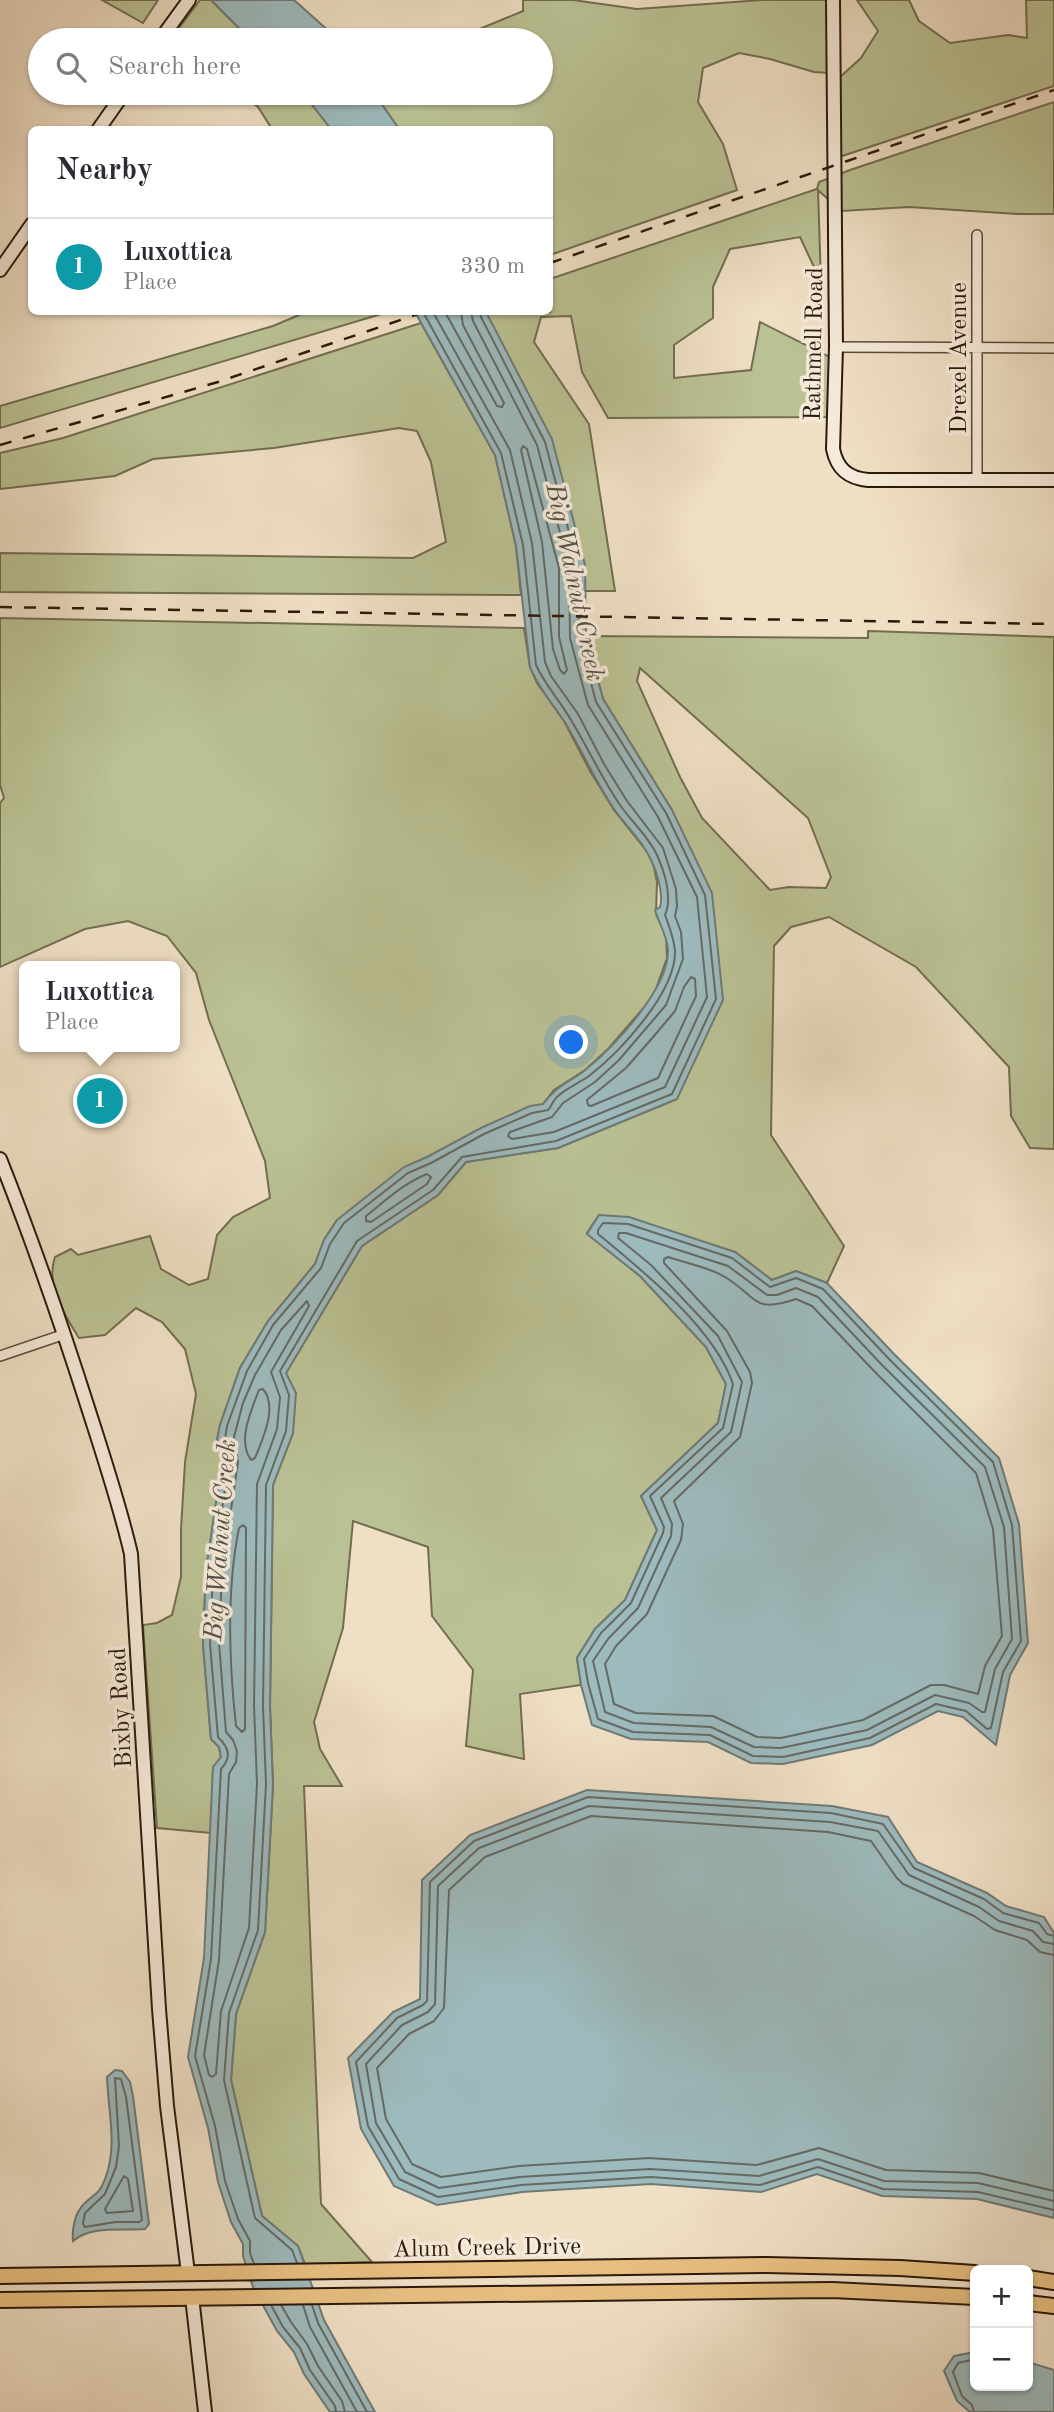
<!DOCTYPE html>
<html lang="en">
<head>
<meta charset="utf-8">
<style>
	:root { --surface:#fff; --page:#f2f2f3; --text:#2b2b33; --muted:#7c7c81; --line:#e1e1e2; --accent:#7c3aed }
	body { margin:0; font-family:"Old Standard TT",serif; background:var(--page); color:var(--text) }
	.controls { position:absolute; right:21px; bottom:21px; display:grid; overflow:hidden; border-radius:10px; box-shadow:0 2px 5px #0004 }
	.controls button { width:63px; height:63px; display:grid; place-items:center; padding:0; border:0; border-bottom:2px solid var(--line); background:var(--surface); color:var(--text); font:35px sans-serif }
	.you { position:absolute; left:572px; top:1043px; width:24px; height:24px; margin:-18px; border:5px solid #fff; border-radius:50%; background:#1a73e8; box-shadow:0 0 0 10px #1a73e833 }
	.badge { display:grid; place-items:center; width:46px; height:46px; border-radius:50%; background:var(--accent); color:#fff; font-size:23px; font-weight:700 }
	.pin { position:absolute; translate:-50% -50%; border:4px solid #fff; box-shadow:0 2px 7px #0006 }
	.popup { position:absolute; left:19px; top:961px; width:161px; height:91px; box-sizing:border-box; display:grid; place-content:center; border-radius:10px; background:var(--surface); filter:drop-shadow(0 2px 5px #0005); font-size:23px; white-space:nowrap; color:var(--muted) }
	.popup b { font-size:26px; color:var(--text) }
	.popup::after { content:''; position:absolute; left:50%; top:100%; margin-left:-14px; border:14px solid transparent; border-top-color:var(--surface) }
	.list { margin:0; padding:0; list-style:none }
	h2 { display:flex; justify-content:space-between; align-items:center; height:91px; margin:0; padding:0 28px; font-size:30px }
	h2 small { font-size:23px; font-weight:400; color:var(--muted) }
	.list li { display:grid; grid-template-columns:46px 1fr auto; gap:21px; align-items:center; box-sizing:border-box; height:98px; padding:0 28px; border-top:2px solid var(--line) }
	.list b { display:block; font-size:26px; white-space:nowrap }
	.list p { margin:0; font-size:23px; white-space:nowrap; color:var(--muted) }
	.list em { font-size:23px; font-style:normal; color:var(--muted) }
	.icon { flex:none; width:38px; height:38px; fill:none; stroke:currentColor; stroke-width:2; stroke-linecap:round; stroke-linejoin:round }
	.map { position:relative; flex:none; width:1054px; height:2412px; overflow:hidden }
	.search { position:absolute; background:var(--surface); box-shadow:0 2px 5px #0004; left:28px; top:28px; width:525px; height:77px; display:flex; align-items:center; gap:18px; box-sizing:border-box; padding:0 24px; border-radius:38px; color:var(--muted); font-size:26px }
	.panel { position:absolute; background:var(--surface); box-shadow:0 2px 5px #0004; left:28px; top:126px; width:525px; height:189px; border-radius:10px }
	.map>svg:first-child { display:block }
	.green { fill:#bac194; stroke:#726d50; stroke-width:2; fill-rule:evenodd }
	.water { fill:#9dbabd; stroke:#6f7a76; stroke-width:2 }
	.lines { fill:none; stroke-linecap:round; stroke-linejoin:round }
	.shore { stroke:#646a64; stroke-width:2 }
	.street-casing { stroke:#5c4a3a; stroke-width:12 }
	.secondary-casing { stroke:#2b190b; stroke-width:16 }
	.primary-casing { stroke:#2b190b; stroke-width:18 }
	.street { stroke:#f5ead9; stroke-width:9 }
	.secondary { stroke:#f5ead9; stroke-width:12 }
	.primary { stroke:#e8c082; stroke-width:14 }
	.rail { stroke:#2b190b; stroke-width:2.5; stroke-dasharray:12 12; stroke-linecap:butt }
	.labels { text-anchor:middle; stroke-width:7; stroke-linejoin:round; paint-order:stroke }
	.street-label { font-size:24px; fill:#2b190b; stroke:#f5ead9 }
	.water-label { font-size:26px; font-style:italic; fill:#535149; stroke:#f5ead9 }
</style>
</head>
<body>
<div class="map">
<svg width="1054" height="2412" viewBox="0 0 1054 2412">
	<rect width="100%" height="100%" fill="#efdfc5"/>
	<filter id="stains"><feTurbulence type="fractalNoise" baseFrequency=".00286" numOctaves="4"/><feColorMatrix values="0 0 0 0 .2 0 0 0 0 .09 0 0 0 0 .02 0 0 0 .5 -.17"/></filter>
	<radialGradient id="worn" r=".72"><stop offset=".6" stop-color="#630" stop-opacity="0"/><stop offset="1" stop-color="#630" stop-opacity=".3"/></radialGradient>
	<!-- green -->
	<path class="green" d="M102 0H158L143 23Z
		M200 0H211L251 40H170Z
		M523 0H573L637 9 762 0H829V73L814 72 770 59 739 53 703 68 698 102 723 144 737 190 550 255V130L399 129 374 93H541V40H453L523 11Z
		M857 0H909L919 21 950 43 1008 35 1027 38 1026 0H1054V86L839 157V78L861 58 878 31Z
		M240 93H303L331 129H272L258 107Z
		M1054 102V214H1019L909 207 841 211 818 190 821 282 800 237 730 249 713 287V318L674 345V378L751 370 760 322 830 357V417L608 418 582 372 571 316 541 317 534 342 589 424 615 591H585V565L486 312H550V279L817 189 819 182 850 170Z
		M306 312H388L0 428V406L273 326Z
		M421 323 495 455 516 546 521 595 0 592V553L413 558 446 542 431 462 417 431 399 428 274 448 153 459 115 476 0 489V453L63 438Z
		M0 618 524 628 530 667 537 683 564 721 590 771 614 810 649 854 654 867 657 882 656 914 666 935 667 958 653 997 634 1019 608 1049 585 1070 554 1090 543 1104C472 1123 400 1180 337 1220L324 1240 315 1264 268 1321 240 1368 220 1425 217 1440 222 1451 223 1461 206 1570 203 1644 211 1739 219 1747 221 1757 213 1767 211 1833 157 1828 143 1625 157 1623 172 1615 181 1577V1529L185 1462 196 1394 185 1349 162 1322 136 1308 105 1335 79 1338C65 1316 45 1284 55 1257L71 1249 78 1255 150 1236 161 1269 189 1285 208 1279 217 1235 233 1217 270 1198 265 1161 209 1020 196 973 167 936 128 921 85 929 0 967V803L4 798 0 785Z
		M868 631 1054 637V1149L1030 1148 1011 1116 1009 1067 916 967 829 917 791 927 774 946 771 1135 844 1246 827 1283 796 1271 772 1280 735 1252 599 1215 587 1233 640 1276 706 1347 726 1384 718 1423 641 1496 657 1530 625 1600 595 1629 577 1658 581 1685 520 1694 524 1759 466 1746 473 1670 432 1616 428 1547 353 1521 343 1628 314 1722 320 1749 342 1786H304L321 2204 372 2262 305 2264 298 2246 262 2216 231 2080 236 2014 265 1932 273 1785 270 1707 273 1485 293 1433 286 1373 362 1246 438 1195 466 1162 558 1148 677 1099 672 810 603 699 586 636 868 638ZM640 668 808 818 831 877 826 888 789 887 770 890 702 818 680 777 637 681Z"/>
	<!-- water -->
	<path class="water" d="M211 0H294L331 33 337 40H251Z
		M303 93H374L399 129H331Z
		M415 312H486L552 439 585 565 586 636 603 699 672 810 712 893 723 1000 677 1099 558 1148 466 1162 438 1195 362 1246 286 1373 296 1393 293 1433 273 1485 270 1707 273 1785 265 1932 236 2014 231 2080 262 2216 298 2246 324 2320 375 2412H330L304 2374 294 2352 277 2331 253 2287 243 2256V2244L231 2222 218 2182 208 2128 188 2057 204 1958 213 1767 221 1757 219 1747 211 1739 203 1644 206 1570 222 1461V1451L217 1440 220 1425 240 1368 268 1321 315 1264 324 1240 337 1220 404 1167 427 1157 481 1128 530 1106 543 1104C555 1087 568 1083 584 1071 613 1048 669 989 668 950 667 935 659 924 655 910L660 907C664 893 656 869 649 856 641 839 625 825 614 809 595 781 582 750 564 721 552 703 538 687 530 667L516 546 495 455Z
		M599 1215 629 1217 735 1252 772 1280 796 1271 827 1283 894 1354 999 1458 1019 1524 1028 1643 1010 1675 996 1745 963 1717 938 1711 872 1745 783 1764 751 1763 708 1742 631 1739 592 1725 581 1685 577 1658 595 1629 625 1600 657 1530 641 1496 718 1423 726 1384 706 1347 640 1276 587 1234Z
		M587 1790 832 1806 888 1817 917 1862 987 1893 1006 1906 1044 1917 1054 1933V2218L977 2199 882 2196 817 2174 761 2192 651 2184 522 2192 437 2205 394 2186 361 2129 348 2058 393 2012 420 1999 422 1880 470 1835Z
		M115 2070 122 2071 130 2082 133 2096 149 2224 145 2229C122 2231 92 2225 73 2241 72 2230 74 2213 85 2203 95 2193 99 2195 105 2179 118 2146 108 2111 107 2077Z
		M975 2352V2386H1028V2362L1054 2370V2412H970L957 2401 944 2371 954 2356Z"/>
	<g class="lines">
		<!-- shore -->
		<path class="shore" d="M433 312 510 450 532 543 545 662 551 676 578 714 604 764 627 801 663 848 676 889 677 906 675 916 681 932 683 959 666 1005 619 1060 595 1082 563 1103 552 1117 510 1132 508 1136 512 1139 554 1132 665 1087 707 997 697 897 658 817 588 705 570 638 569 567 537 445 473 321 471 312
			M445 312 497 406 502 407 504 403 463 325 461 312
			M523 446 527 449 559 568V637L567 670 564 674 560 670 553 649 542 542 521 450Z
			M691 977 695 979 696 996 658 1078 591 1106 588 1105 587 1100 626 1068 654 1036 675 1011 684 987Z
			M427 1174 431 1177 427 1184 371 1222 366 1221V1216C385 1201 404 1183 427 1174Z
			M603 1223 628 1224 732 1258 770 1287 796 1278 823 1289 889 1359 993 1462 1012 1525 1021 1641 1003 1672 991 1728 987 1729 966 1711 936 1704 870 1738 783 1757 753 1756 710 1735 633 1732 598 1719 588 1683 584 1659 601 1633 631 1603 663 1533 664 1527 650 1496 723 1428 733 1384C714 1328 643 1271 598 1234V1230Z
			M619 1233H626L728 1266 767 1295H777L796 1288 818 1297 882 1365 985 1467 1004 1527 1012 1639 995 1669 985 1712H982L969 1703 935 1695 867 1730 781 1748 754 1747 711 1727 634 1723 605 1712 593 1661 608 1639 638 1608 671 1536 672 1524 661 1498 731 1432 742 1382 718 1336 651 1265 618 1238Z
			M668 1257C685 1263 709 1267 725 1277 758 1297 752 1314 796 1299L812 1306 875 1372 976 1473 993 1529 1002 1636 985 1666 978 1694 944 1685H931L863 1720 781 1738 757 1737 713 1716 636 1713 614 1704 605 1664 616 1646 647 1614 681 1540 683 1524 674 1501 740 1437 752 1383 750 1372 727 1331 664 1263V1259Z
			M307 1301 309 1306 271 1372 280 1397 277 1429 257 1484 254 1706 257 1784 249 1928 221 2011 216 2074 212 2077 209 2075 204 2055 219 1960 229 1774 236 1762 237 1751 233 1740 226 1732 219 1643 222 1571 238 1462 234 1437 243 1403 255 1375 281 1330Z
			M263 1389C278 1407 263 1438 255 1458L251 1460C237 1441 251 1411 259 1390Z
			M243 1525 246 1528 245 1729 242 1732 236 1726C229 1662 226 1592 239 1528Z
			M1054 1936 1047 1934 1039 1923 1003 1913 984 1899 914 1868 883 1824 831 1813 588 1797 474 1841 430 1882 427 2001 423 2005 397 2018 356 2062 368 2126 399 2179 438 2197 521 2185 651 2177 760 2185 818 2167 883 2189 978 2192 1054 2210
			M1054 1944 1043 1942 1033 1931 999 1921 979 1907 909 1875 878 1831 830 1822 589 1806 479 1848 438 1886 435 2004 428 2012 402 2025 366 2064 376 2123 405 2172 439 2188 520 2177 650 2169 759 2176 818 2159 884 2181 978 2183 1054 2201
			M1054 1955 1040 1952 1027 1940 995 1930 974 1916 903 1884 896 1877 871 1841 828 1832 591 1816 485 1857 449 1890 444 2008 434 2021 409 2034 377 2068 386 2119 412 2164 441 2177 519 2166 649 2158 757 2165 819 2148 886 2170 979 2173 1054 2191
			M115 2078 121 2079 126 2097 142 2220 139 2222H115L85 2227 83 2224 85 2213 105 2194 116 2167 119 2146Z
			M124 2176 128 2179 133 2211 107 2213 105 2209Z
			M297 2263 292 2250 255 2218 224 2080 229 2013 258 1930 266 1784 263 1706 266 1485 286 1431 289 1395 280 1371 357 1241 433 1190 462 1157 556 1141 672 1094 716 999 705 895 666 813 596 702 579 637 578 566 545 442 481 317 480 312
			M254 2264 250 2253V2241L238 2219 225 2181 215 2126 195 2056 211 1959 221 1769C232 1757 229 1748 218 1737L210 1644 213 1571 229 1462 225 1439 227 1426 247 1371 273 1325 321 1268 330 1244 344 1223 408 1173 431 1163 484 1134 532 1113 548 1110C552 1106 553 1100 557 1097 566 1088 579 1083 589 1076 620 1052 676 992 675 951 674 938 669 926 665 915 673 897 664 870 656 853 647 835 631 821 620 805 601 777 588 748 571 720 560 701 545 685 536 665L523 545 501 453 423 312
			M271 2305 283 2327 300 2348 310 2370 335 2406 336 2412
			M281 2305 291 2322 307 2344 318 2366 342 2401 345 2412
			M303 2305 310 2327 357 2412
			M312 2305 318 2323 367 2412
			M974 2412 972 2405 962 2396 953 2372 958 2363 975 2359"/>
		<defs>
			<path id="street" d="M836 347 1054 348
				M977 480V235
				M0 1356 65 1334"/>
			<path id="secondary" d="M833 0 836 347 833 449C837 469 848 478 868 480H1054
				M160 40 189 0
				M98 130 124 93
				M0 270 32 224
				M0 1159C33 1242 62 1326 89 1411 104 1458 120 1506 131 1554L159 2009 167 2106 188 2273
				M192 2297 205 2412"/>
			<path id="primary" d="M0 2276 766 2265 900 2268 975 2273
				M1028 2278 1054 2282
				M0 2300 832 2290 975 2297
				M1028 2303 1054 2306"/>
		</defs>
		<!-- street casing -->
		<use href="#street" class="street-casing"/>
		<!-- secondary casing -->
		<use href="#secondary" class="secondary-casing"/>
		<!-- primary casing -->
		<use href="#primary" class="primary-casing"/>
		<!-- street -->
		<use href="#street" class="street"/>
		<!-- secondary -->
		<use href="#secondary" class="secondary"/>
		<!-- primary -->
		<use href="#primary" class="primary"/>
		<!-- rail -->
		<path class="rail" d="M550 263 1054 90
			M0 445 218 382 424 312
			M0 607 1054 624"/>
	</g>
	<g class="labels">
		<!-- street labels -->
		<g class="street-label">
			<text transform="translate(813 344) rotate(-89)" y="8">Rathmell Road</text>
			<text transform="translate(958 358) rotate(-90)" y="8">Drexel Avenue</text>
			<text transform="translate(120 1708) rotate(-93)" y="8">Bixby Road</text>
			<text transform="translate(487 2247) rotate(-1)" y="8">Alum Creek Drive</text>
		</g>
		<!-- water labels -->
		<g class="water-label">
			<text transform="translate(576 582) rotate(78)" y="9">Big Walnut Creek</text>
			<text transform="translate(219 1540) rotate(-86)" y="9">Big Walnut Creek</text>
		</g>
	</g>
	<rect width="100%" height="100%" filter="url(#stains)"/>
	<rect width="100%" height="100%" fill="url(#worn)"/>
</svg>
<div class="controls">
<button>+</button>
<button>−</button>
</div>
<div class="you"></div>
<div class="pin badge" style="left:100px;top:1101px;background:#0f9aa8">1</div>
<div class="popup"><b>Luxottica</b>Place</div>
<div class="search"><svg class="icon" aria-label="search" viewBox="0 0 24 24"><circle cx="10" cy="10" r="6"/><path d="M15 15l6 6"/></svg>Search here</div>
<section class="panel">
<h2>Nearby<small></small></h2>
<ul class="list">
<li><span class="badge" style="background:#0f9aa8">1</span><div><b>Luxottica</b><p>Place</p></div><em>330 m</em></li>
</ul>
</section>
</div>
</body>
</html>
